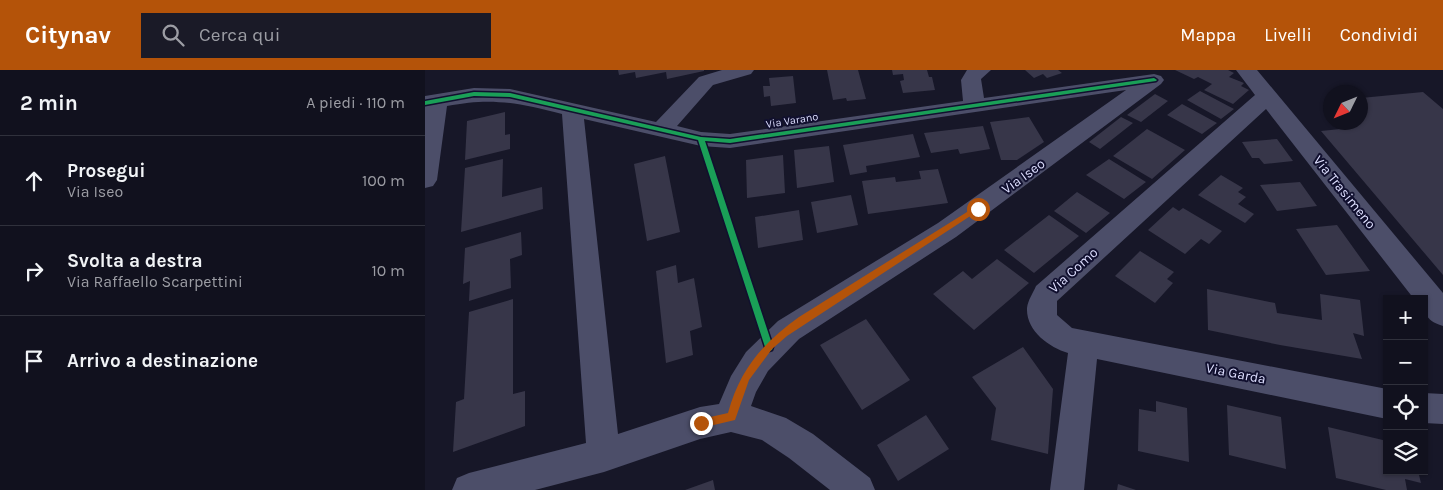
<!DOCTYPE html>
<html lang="it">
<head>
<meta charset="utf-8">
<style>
	:root { --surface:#11111e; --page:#1a1a27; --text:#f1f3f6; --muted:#9c9da4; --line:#30313c; --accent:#b45309 }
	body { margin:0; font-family:Karla,sans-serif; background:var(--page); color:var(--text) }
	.controls { position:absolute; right:15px; bottom:15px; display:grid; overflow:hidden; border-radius:0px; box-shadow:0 1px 4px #0004 }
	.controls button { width:45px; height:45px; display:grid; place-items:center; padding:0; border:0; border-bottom:1px solid var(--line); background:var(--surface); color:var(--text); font:25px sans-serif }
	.compass { position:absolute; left:898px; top:15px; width:45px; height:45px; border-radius:50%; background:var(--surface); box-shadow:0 1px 4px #0004; rotate:227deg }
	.stop { position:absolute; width:15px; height:15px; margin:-11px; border:4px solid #b45309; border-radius:50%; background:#fff }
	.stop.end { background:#b45309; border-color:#fff; box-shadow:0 1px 5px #0008 }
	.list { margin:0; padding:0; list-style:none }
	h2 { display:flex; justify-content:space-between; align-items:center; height:65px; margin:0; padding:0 20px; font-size:21px }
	h2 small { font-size:16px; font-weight:400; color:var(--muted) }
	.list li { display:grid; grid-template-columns:32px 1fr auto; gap:15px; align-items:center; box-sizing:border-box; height:90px; padding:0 20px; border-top:1px solid var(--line) }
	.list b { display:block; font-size:19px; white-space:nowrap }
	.list p { margin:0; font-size:16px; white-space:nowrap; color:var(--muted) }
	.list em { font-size:16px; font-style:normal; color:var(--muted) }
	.icon { flex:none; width:28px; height:28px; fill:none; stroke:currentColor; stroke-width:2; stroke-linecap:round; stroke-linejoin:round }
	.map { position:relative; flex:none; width:1018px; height:420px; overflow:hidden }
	header { display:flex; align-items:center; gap:30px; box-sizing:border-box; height:70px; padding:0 25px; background:var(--accent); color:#fff }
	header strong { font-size:24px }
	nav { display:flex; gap:28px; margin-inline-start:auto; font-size:18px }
	.search { width:350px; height:45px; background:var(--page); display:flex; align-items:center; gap:12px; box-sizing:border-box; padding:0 18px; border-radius:0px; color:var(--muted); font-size:19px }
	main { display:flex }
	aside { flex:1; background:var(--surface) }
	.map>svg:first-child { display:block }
	.building { fill:#373649 }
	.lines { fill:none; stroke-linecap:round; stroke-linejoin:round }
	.minor { fill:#4c4e69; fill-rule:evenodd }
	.cycleway-casing { stroke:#11102f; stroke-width:3 }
	.cycleway { fill:#1a9f57; fill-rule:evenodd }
	.route { fill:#b45309 }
	.labels { text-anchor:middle; stroke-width:4; stroke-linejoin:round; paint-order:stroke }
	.far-street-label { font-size:11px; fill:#dedfff; stroke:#11102f }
	.street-label { font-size:14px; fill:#dedfff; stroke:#11102f }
</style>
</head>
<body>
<header>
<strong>Citynav</strong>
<div class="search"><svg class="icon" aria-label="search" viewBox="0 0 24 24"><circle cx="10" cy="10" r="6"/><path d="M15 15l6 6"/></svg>Cerca qui</div>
<nav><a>Mappa</a><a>Livelli</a><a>Condividi</a></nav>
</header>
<main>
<aside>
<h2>2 min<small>A piedi · 110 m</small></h2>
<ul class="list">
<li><svg class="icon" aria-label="ahead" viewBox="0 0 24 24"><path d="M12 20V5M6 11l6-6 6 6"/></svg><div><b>Prosegui</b><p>Via Iseo</p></div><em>100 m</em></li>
<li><svg class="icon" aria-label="right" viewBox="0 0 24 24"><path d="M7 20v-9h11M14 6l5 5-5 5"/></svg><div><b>Svolta a destra</b><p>Via Raffaello Scarpettini</p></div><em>10 m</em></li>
<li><svg class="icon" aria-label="arrive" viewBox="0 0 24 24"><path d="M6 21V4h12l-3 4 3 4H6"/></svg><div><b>Arrivo a destinazione</b></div></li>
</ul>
</aside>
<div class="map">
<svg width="1018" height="420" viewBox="0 0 1018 420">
	<rect width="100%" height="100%" fill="#171728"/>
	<!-- building -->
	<path class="building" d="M193 0H279V1L242 9 241 2 211 8 210 2 194 5Z
		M402 0H433L441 29 422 31 421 28 408 30Z
		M467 0H502L504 7H507L510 20 478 23 475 11 479 10 478 4 468 5Z
		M600 0H633L637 3 622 8 618 4 609 8Z
		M750 0H803L809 3 804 7 819 13 816 16 824 20 808 34 779 20 787 14 773 7 769 9Z
		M368 6 371 33 346 36 345 26 339 27 338 16H345L344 8Z
		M775 21 809 39 796 49 762 30Z
		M998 22 1018 39V205L896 61 925 58 920 52H936V28Z
		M730 24 743 31 716 52 702 45Z
		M757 34 792 53 777 64 742 45Z
		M80 42V65L85 64V79L40 90 42 51Z
		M604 47 619 72 592 90H576L565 52Z
		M696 47 708 53 675 79 664 72Z
		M558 56 565 79 535 84 533 79 506 83 499 63Z
		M722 59 760 80 727 109 688 86Z
		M488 64 495 87 441 96 442 102 425 105 418 75Z
		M852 69 868 91 839 94 834 88H827L817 72Z
		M404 76 409 112 372 118 369 80Z
		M358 85 360 123 322 128 321 90Z
		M240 86 255 162 222 171 209 94Z
		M78 89 77 127 117 117 118 139 36 162 40 98Z
		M684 89 721 112 699 129 661 105Z
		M513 99 523 133 443 144 437 111 470 107 471 112 496 109 494 101Z
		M796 105 818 118 813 122 821 127 813 134 829 144 820 153 773 125Z
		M875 112 892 136 852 141 835 115Z
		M652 122 685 143 661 163 629 141Z
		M426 125 433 155 392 163 386 132Z
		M748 137 754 141 758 138 797 161 784 174 776 169 760 184 723 160Z
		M374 140 378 170 333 178 330 147Z
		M624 145 654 166 609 203 579 180Z
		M912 155 945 201 901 205 871 159Z
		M96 162 97 185 85 189 86 218 44 231 45 211 38 214 40 178Z
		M715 181 749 202 742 209 748 213 730 233 690 206Z
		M572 189 604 213 549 260 508 224 538 201 547 209Z
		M251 195 253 213 269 208 277 257 265 261 268 285 241 293 231 201Z
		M782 219 850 233 852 243 897 250 895 224 935 230 939 266 928 263 937 289 855 275 783 260Z
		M88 229V324L100 321V356L28 382 31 332 39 329 44 242Z
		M441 249 485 310 437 340 395 275Z
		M598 277 628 319 623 384 566 370 571 338 547 307Z
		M731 331 762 338 764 392 713 381 714 339 731 342Z
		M802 335 856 347 861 399 804 385Z
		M501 345 524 379 473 411 452 375Z
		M903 357 962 371V401H993L996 413 980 409 982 420H961L911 408Z
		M288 410 290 420H260Z
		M693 414 711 420H692Z"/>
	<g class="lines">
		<!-- minor -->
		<path class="minor" d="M297 0H329L326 4 288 15 252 56 276 62 305 64 538 31 536 10 542 0H566L556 9 559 28 729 4 736 6 739 10 736 14 531 167 374 269 343 301 331 322 326 336 361 348 388 364 445 408 450 420H405L364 388 337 370 306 362 275 369 179 402 110 420H27L32 408 44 403 161 373 137 44C92 33 68 27 22 36L12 110 8 116 0 118V26L49 18 85 19 231 52 274 7ZM701 20 513 153 353 251 321 282 306 306 294 334 275 337 193 364 159 49 276 76 305 78Z
			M811 0H832L1018 223V256C1002 251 999 245 999 229H989L841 39 632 231V245L647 258 962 319V349L672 289 659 420H625L643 283C624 277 601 261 602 238 603 230 608 223 611 216L830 25Z
			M999 323 1018 324V354L999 353Z"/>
		<defs>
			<path id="cycleway" d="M729 8 732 10 731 11 305 73 280 71 348 277 347 280 344 281 341 280 340 277 273 70 85 27 49 26 0 35V31L49 22 85 23 276 67 305 69Z"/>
		</defs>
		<!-- cycleway casing -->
		<use href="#cycleway" class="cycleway-casing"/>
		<!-- cycleway -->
		<use href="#cycleway" class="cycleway"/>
	</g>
	<!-- route -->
	<path class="route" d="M550 137H553L556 139 362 266 347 279 324 310 310 350 276 358 272 356V350L303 343C315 299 338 273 374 247Z"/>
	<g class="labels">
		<!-- far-street labels -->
		<g class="far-street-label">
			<text transform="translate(367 50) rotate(-9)" y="4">Via Varano</text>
		</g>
		<!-- street labels -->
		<g class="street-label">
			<text transform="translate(598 106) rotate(-36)" y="5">Via Iseo</text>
			<text transform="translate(920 122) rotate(51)" y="5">Via Trasimeno</text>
			<text transform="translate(648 200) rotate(-42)" y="5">Via Como</text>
			<text transform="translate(811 303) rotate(11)" y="5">Via Garda</text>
		</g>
	</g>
</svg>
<div class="controls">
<button>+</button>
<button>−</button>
<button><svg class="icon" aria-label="locate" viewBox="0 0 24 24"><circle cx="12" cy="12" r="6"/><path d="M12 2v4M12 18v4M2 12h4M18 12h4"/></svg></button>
<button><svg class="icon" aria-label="layers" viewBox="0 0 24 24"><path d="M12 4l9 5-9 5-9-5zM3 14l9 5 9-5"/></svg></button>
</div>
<svg class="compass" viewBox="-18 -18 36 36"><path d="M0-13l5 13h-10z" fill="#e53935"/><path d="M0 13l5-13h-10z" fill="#9c9da4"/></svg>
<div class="stop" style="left:553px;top:139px"></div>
<div class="stop end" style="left:276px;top:353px"></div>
</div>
</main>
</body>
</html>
